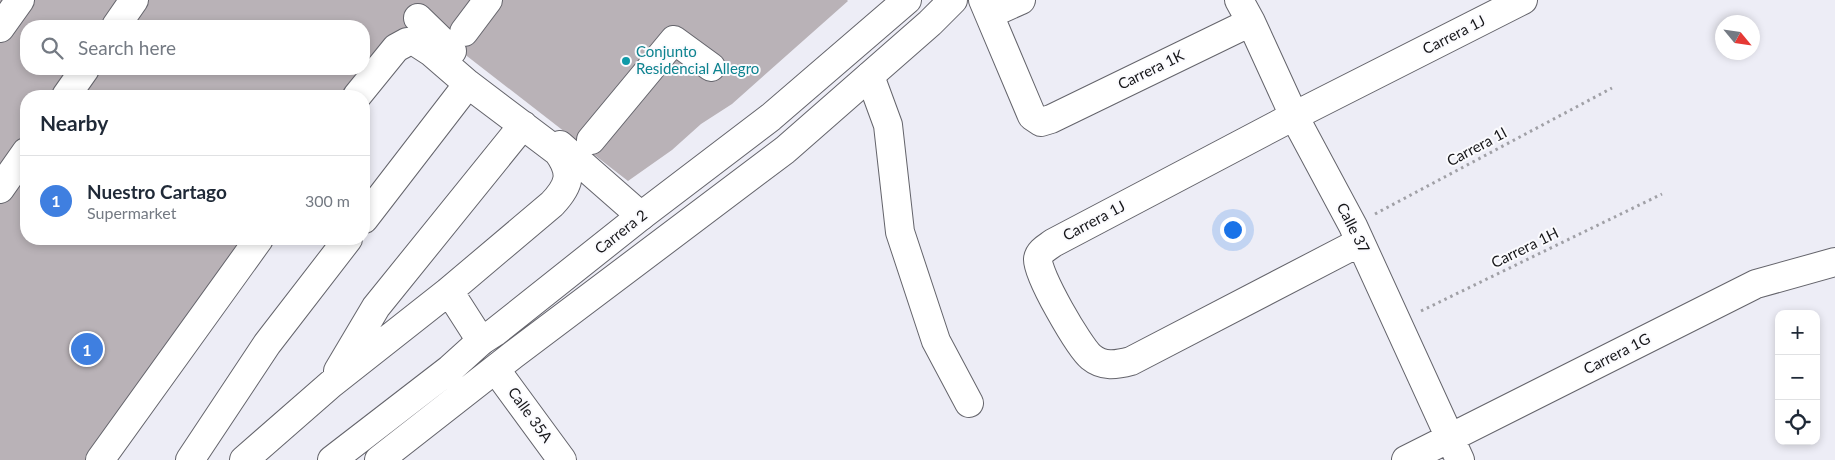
<!DOCTYPE html>
<html lang="en">
<head>
<meta charset="utf-8">
<style>
	:root { --surface:#fff; --page:#f6f6f7; --text:#1f2937; --muted:#747a83; --line:#e0e1e3; --accent:#2f7083 }
	body { margin:0; font-family:Lato,sans-serif; background:var(--page); color:var(--text) }
	.controls { position:absolute; right:15px; bottom:15px; display:grid; overflow:hidden; border-radius:10px; box-shadow:0 2px 8px #0003 }
	.controls button { width:45px; height:45px; display:grid; place-items:center; padding:0; border:0; border-bottom:1px solid var(--line); background:var(--surface); color:var(--text); font:25px sans-serif }
	.compass { position:absolute; left:1715px; top:15px; width:45px; height:45px; border-radius:50%; background:var(--surface); box-shadow:0 2px 8px #0003; rotate:119deg }
	.you { position:absolute; left:1232px; top:229px; width:18px; height:18px; margin:-12px; border:4px solid #fff; border-radius:50%; background:#1a73e8; box-shadow:0 0 0 8px #1a73e833 }
	.badge { display:grid; place-items:center; width:32px; height:32px; border-radius:50%; background:var(--accent); color:#fff; font-size:16px; font-weight:700 }
	.pin { position:absolute; translate:-50% -50%; border:2px solid #fff; box-shadow:0 1px 5px #0006 }
	.list { margin:0; padding:0; list-style:none }
	h2 { display:flex; justify-content:space-between; align-items:center; height:65px; margin:0; padding:0 20px; font-size:21px }
	h2 small { font-size:16px; font-weight:400; color:var(--muted) }
	.list li { display:grid; grid-template-columns:32px 1fr auto; gap:15px; align-items:center; box-sizing:border-box; height:90px; padding:0 20px; border-top:1px solid var(--line) }
	.list b { display:block; font-size:19px; white-space:nowrap }
	.list p { margin:0; font-size:16px; white-space:nowrap; color:var(--muted) }
	.list em { font-size:16px; font-style:normal; color:var(--muted) }
	.icon { flex:none; width:28px; height:28px; fill:none; stroke:currentColor; stroke-width:2; stroke-linecap:round; stroke-linejoin:round }
	.map { position:relative; flex:none; width:1835px; height:460px; overflow:hidden }
	.search { position:absolute; background:var(--surface); box-shadow:0 2px 8px #0003; left:20px; top:20px; width:350px; height:55px; display:flex; align-items:center; gap:12px; box-sizing:border-box; padding:0 18px; border-radius:20px; color:var(--muted); font-size:19px }
	.panel { position:absolute; background:var(--surface); box-shadow:0 2px 8px #0003; left:20px; top:90px; width:350px; height:155px; border-radius:20px }
	.map>svg:first-child { display:block }
	.building { fill:#b9b2b7; fill-rule:evenodd }
	.lines { fill:none; stroke-linecap:round; stroke-linejoin:round }
	.minor-casing { stroke:#64646b; stroke-width:30 }
	.major-casing { stroke:#64646b; stroke-width:30 }
	.path { stroke:#a0a0a6; stroke-width:3; stroke-dasharray:2.5 4; stroke-linecap:butt }
	.minor { stroke:#fff; stroke-width:28 }
	.major { stroke:#fff; stroke-width:28 }
	.culture-dot { fill:#0f9aa8; stroke:#fbfbfe; stroke-width:2 }
	.labels { text-anchor:middle; stroke-width:4; stroke-linejoin:round; paint-order:stroke }
	.street-label { font-size:15px; fill:#161619; stroke:#fbfbfe }
	.culture-label { font-size:15px; fill:#0d838f; stroke:#fbfbfe; text-anchor:start }
</style>
</head>
<body>
<div class="map">
<svg width="1835" height="460" viewBox="0 0 1835 460">
	<rect width="100%" height="100%" fill="#ededf6"/>
	<!-- building -->
	<path class="building" d="M0 0H847L848 1 732 104 701 124 672 150 628 181 418 18 360 96H26V239H259L97 460H0ZM26 26H364V69H26Z"/>
	<g class="lines">
		<defs>
			<path id="minor" d="M983 0 1032 116 1041 122 1051 119 1251 22
				M1239 0 1251 22 1294 116 1353 226 1460 460
				M990 14 1021 0
				M418 18 452 51
				M116 26 134 0
				M0 28 20 0
				M464 32 488 0
				M870 76 888 125 900 232 936 341 969 403
				M66 96 85 69
				M591 140 674 40 711 67
				M560 145 641 216
				M0 189 26 152
				M364 219 468 84
				M1360 242 1131 361C1116 365 1103 367 1091 357 1079 347 1036 273 1038 259 1039 251 1048 247 1053 243L1294 116 1523 0
				M449 291 481 341
				M496 370 562 460
				M338 371 376 307 523 125
				M100 460 259 239
				M190 460 267 344 348 239
				M244 460 331 384 449 291 552 204C570 185 573 173 558 152L468 84 431 52 414 41 407 42 396 48 357 96
				M1406 460 1756 284 1835 262"/>
			<path id="major" d="M332 460 450 369 481 341 495 332 641 216 771 117 907 0
				M379 460 513 355 785 150 930 23 953 0"/>
		</defs>
		<!-- minor casing -->
		<use href="#minor" class="minor-casing"/>
		<!-- major casing -->
		<use href="#major" class="major-casing"/>
		<!-- path -->
		<path class="path" d="M1375 214 1612 88
			M1421 311 1662 194"/>
		<!-- minor -->
		<use href="#minor" class="minor"/>
		<!-- major -->
		<use href="#major" class="major"/>
	</g>
	<!-- markers -->
	<circle class="culture-dot" cx="626" cy="61" r="5"/>
	<g class="labels">
		<!-- street labels -->
		<g class="street-label">
			<text transform="translate(1454 35) rotate(-27)" y="5">Carrera 1J</text>
			<text transform="translate(1151 70) rotate(-26)" y="5">Carrera 1K</text>
			<text transform="translate(1477 147) rotate(-28)" y="5">Carrera 1I</text>
			<text transform="translate(1094 221) rotate(-28)" y="5">Carrera 1J</text>
			<text transform="translate(1353 228) rotate(63)" y="5">Calle 37</text>
			<text transform="translate(621 232) rotate(-38)" y="5">Carrera 2</text>
			<text transform="translate(1525 248) rotate(-26)" y="5">Carrera 1H</text>
			<text transform="translate(1617 354) rotate(-27)" y="5">Carrera 1G</text>
			<text transform="translate(530 415) rotate(54)" y="5">Calle 35A</text>
		</g>
		<!-- culture labels -->
		<g class="culture-label">
			<text x="636" y="57">Conjunto<tspan x="636" dy="17">Residencial Allegro</tspan></text>
		</g>
	</g>
</svg>
<div class="controls">
<button>+</button>
<button>−</button>
<button><svg class="icon" aria-label="locate" viewBox="0 0 24 24"><circle cx="12" cy="12" r="6"/><path d="M12 2v4M12 18v4M2 12h4M18 12h4"/></svg></button>
</div>
<svg class="compass" viewBox="-18 -18 36 36"><path d="M0-13l5 13h-10z" fill="#e53935"/><path d="M0 13l5-13h-10z" fill="#747a83"/></svg>
<div class="you"></div>
<div class="pin badge" style="left:87px;top:349px;background:#3f7fe0">1</div>
<div class="search"><svg class="icon" aria-label="search" viewBox="0 0 24 24"><circle cx="10" cy="10" r="6"/><path d="M15 15l6 6"/></svg>Search here</div>
<section class="panel">
<h2>Nearby<small></small></h2>
<ul class="list">
<li><span class="badge" style="background:#3f7fe0">1</span><div><b>Nuestro Cartago</b><p>Supermarket</p></div><em>300 m</em></li>
</ul>
</section>
</div>
</body>
</html>
